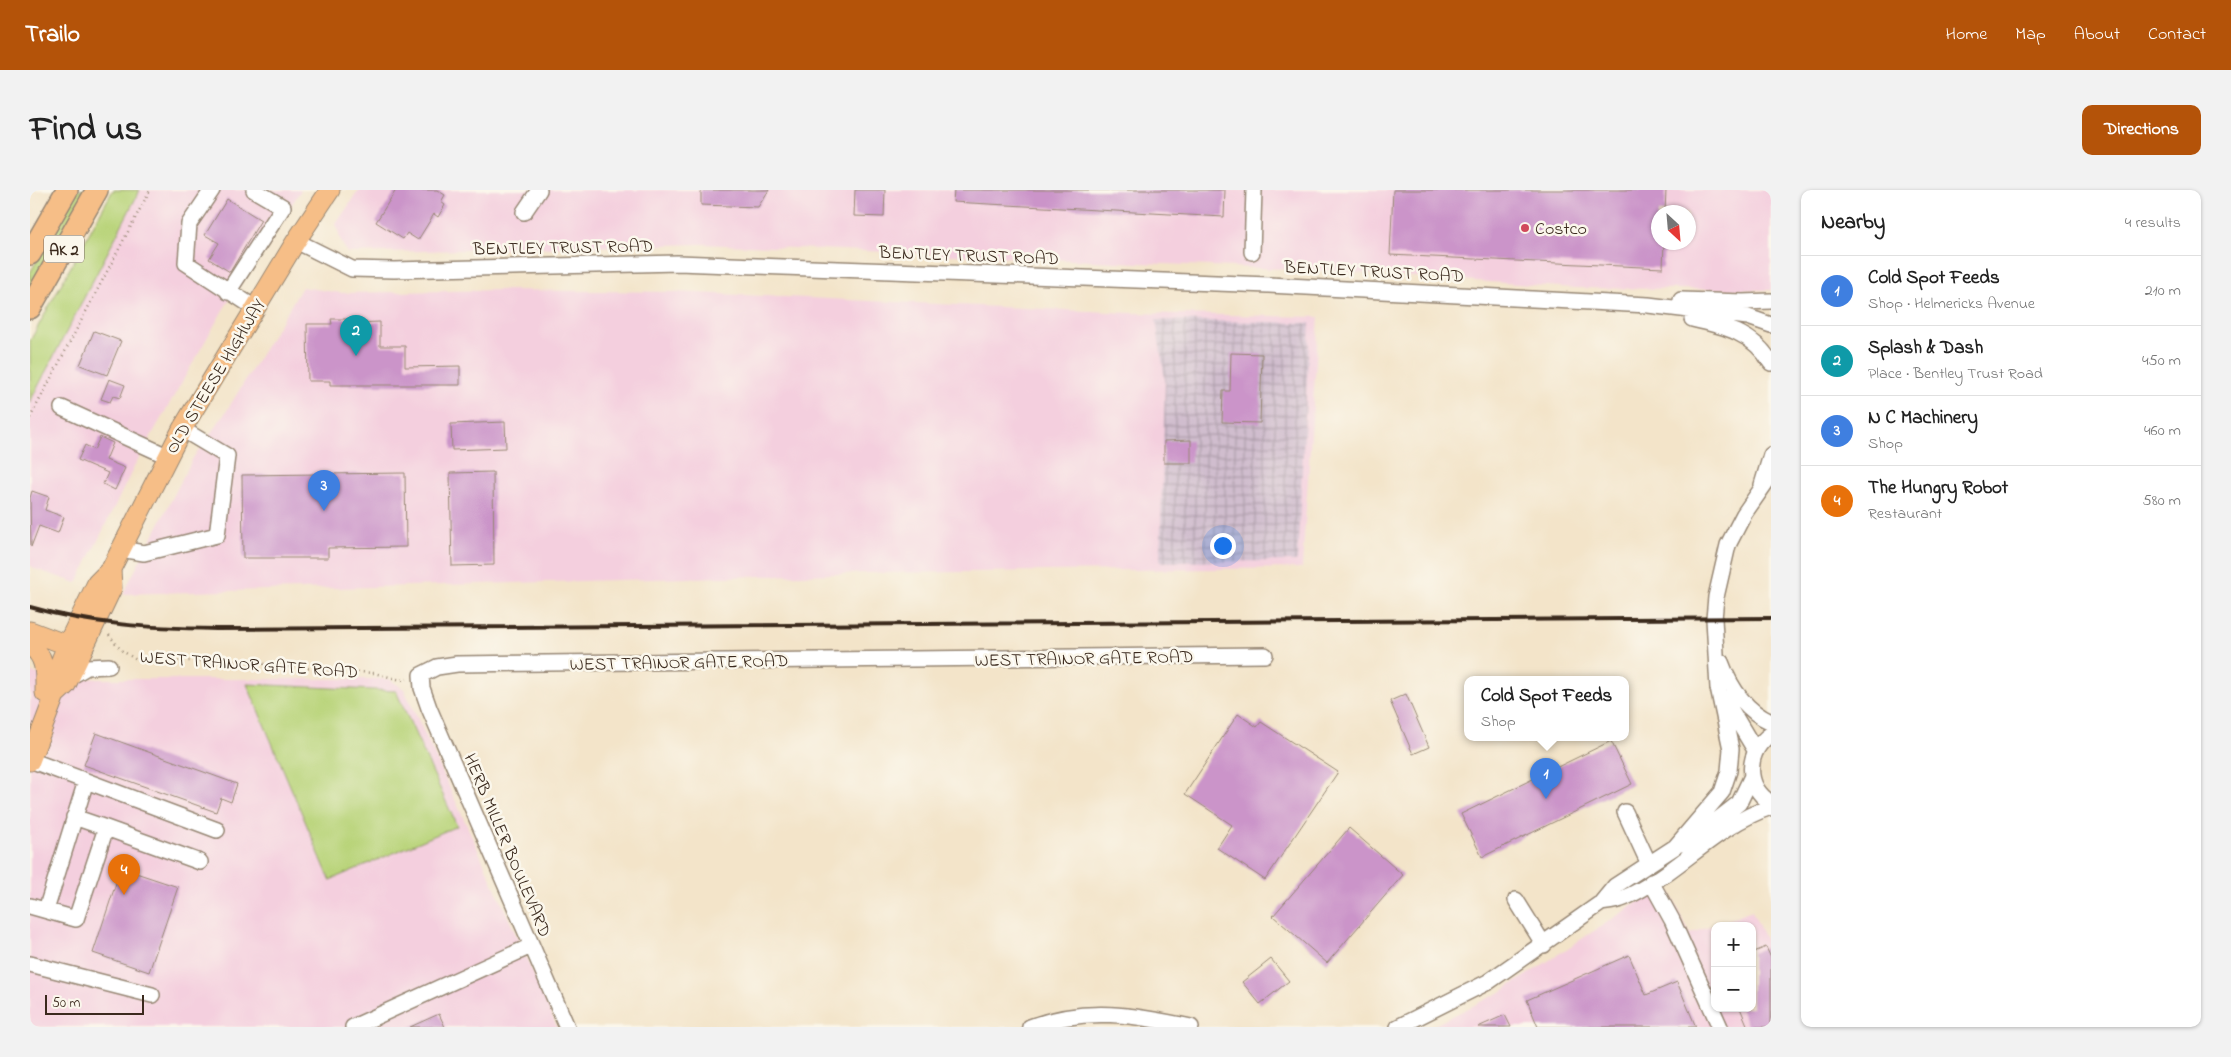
<!DOCTYPE html>
<html lang="en">
<head>
<meta charset="utf-8">
<style>
	:root { --surface:#fff; --page:#f2f2f2; --text:#222; --muted:#767676; --line:#e0e0e0; --accent:#b45309 }
	body { margin:0; font-family:"Indie Flower",sans-serif; background:var(--page); color:var(--text) }
	.controls { position:absolute; right:15px; bottom:15px; display:grid; overflow:hidden; border-radius:10px; box-shadow:0 1px 4px #0004 }
	.controls button { width:45px; height:45px; display:grid; place-items:center; padding:0; border:0; border-bottom:1px solid var(--line); background:var(--surface); color:var(--text); font:25px sans-serif }
	.compass { position:absolute; left:1621px; top:15px; width:45px; height:45px; border-radius:50%; background:var(--surface); box-shadow:0 1px 4px #0004; rotate:154deg }
	.scale { position:absolute; left:15px; bottom:12px; width:99px; box-sizing:border-box; padding-left:5px; border:2px solid #3b2a1e; border-top:0; font-size:14px; line-height:18px; white-space:nowrap; color:#3b2a1e; -webkit-text-stroke:4px #fbf7ec; paint-order:stroke }
	.you { position:absolute; left:1192px; top:355px; width:18px; height:18px; margin:-12px; border:4px solid #fff; border-radius:50%; background:#1a73e8; box-shadow:0 0 0 8px #1a73e833 }
	.badge { display:grid; place-items:center; width:32px; height:32px; border-radius:50%; background:var(--accent); color:#fff; font-size:16px; font-weight:700 }
	.pin { position:absolute; translate:-50% -41px; filter:drop-shadow(0 1px 2px #0008) }
	.pin::after { content:''; position:absolute; top:26px; width:18px; height:15px; background:inherit; clip-path:polygon(0 0,100% 0,50% 100%) }
	.popup { position:absolute; left:1434px; top:486px; width:165px; height:65px; box-sizing:border-box; display:grid; place-content:center; border-radius:10px; background:var(--surface); filter:drop-shadow(0 1px 4px #0005); font-size:16px; white-space:nowrap; color:var(--muted) }
	.popup b { font-size:19px; color:var(--text) }
	.popup::after { content:''; position:absolute; left:50%; top:100%; margin-left:-10px; border:10px solid transparent; border-top-color:var(--surface) }
	.list { margin:0; padding:0; list-style:none }
	h2 { display:flex; justify-content:space-between; align-items:center; height:65px; margin:0; padding:0 20px; font-size:21px }
	h2 small { font-size:16px; font-weight:400; color:var(--muted) }
	.list li { display:grid; grid-template-columns:32px 1fr auto; gap:15px; align-items:center; box-sizing:border-box; height:70px; padding:0 20px; border-top:1px solid var(--line) }
	.list b { display:block; font-size:19px; white-space:nowrap }
	.list p { margin:0; font-size:16px; white-space:nowrap; color:var(--muted) }
	.list em { font-size:16px; font-style:normal; color:var(--muted) }
	.map { position:relative; flex:none; width:1741px; height:837px; overflow:hidden; border-radius:10px }
	header { display:flex; align-items:center; gap:30px; box-sizing:border-box; height:70px; padding:0 25px; background:var(--accent); color:#fff }
	header strong { font-size:24px }
	nav { display:flex; gap:28px; margin-inline-start:auto; font-size:18px }
	.intro { display:flex; align-items:center; justify-content:space-between; box-sizing:border-box; height:120px; padding:0 30px }
	h1 { margin:0; font-size:35px }
	.button { padding:12px 22px; border-radius:10px; background:var(--accent); color:#fff; font-size:18px; font-weight:700 }
	main { display:flex; gap:30px; padding:0 30px }
	aside { flex:1; background:var(--surface); border-radius:10px; box-shadow:0 1px 4px #0004 }
	.map>svg:first-child { display:block }
	.built { fill:#f4cfde; fill-rule:evenodd }
	.industrial { fill:url(#industrial-grid) }
	.grass { fill:#b9d47a; stroke:#7a7f4c }
	.building { fill:#cb94c9 }
	.lines { fill:none; stroke-linecap:round; stroke-linejoin:round }
	.minor-casing { stroke:#978774; stroke-width:18 }
	.major-casing { stroke:#978774; stroke-width:21 }
	.highway-casing { stroke:#978774; stroke-width:24 }
	.path { stroke:#978774; stroke-width:2.5; stroke-dasharray:1 4; stroke-linecap:butt }
	.minor { stroke:#fff; stroke-width:15 }
	.major { stroke:#f6be87; stroke-width:19 }
	.highway { stroke:#f6be87; stroke-width:21 }
	.rail { stroke:#3b2a1e; stroke-width:4 }
	.poi-dot { fill:#d1495b; stroke:#fbf7ec; stroke-width:2 }
	.labels { text-anchor:middle; stroke-width:5; stroke-linejoin:round; paint-order:stroke }
	.shield { fill:#fbf7ec; stroke:#75685c; stroke-width:1 }
	.shield-label { font-size:16px; font-weight:bold; fill:#3b2a1e }
	.poi-label { font-size:18px; fill:#3b2a1e; stroke:#fbf7ec; text-anchor:start }
	.street-label { font-size:18px; fill:#3b2a1e; stroke:#fbf7ec }
</style>
</head>
<body>
<header>
<strong>Trailo</strong>
<nav><a>Home</a><a>Map</a><a>About</a><a>Contact</a></nav>
</header>
<div class="intro"><h1>Find us</h1><a class="button">Directions</a></div>
<main>
<div class="map">
<svg width="1741" height="837" viewBox="0 0 1741 837">
	<defs>
		<pattern id="industrial-grid" width="8" height="8" patternUnits="userSpaceOnUse" patternTransform="scale(1.25)"><rect width="8" height="8" fill="#d0bdce"/><path d="M0 4h8M4 0v8" fill="none" stroke="#aa9aa7"/></pattern>
	</defs>
	<rect width="100%" height="100%" fill="#fbf7ec"/>
	<filter id="ink" filterUnits="userSpaceOnUse"><feTurbulence type="fractalNoise" baseFrequency=".02" numOctaves="2"/><feDisplacementMap in="SourceGraphic" scale="10" xChannelSelector="R" yChannelSelector="G"/><feConvolveMatrix kernelMatrix="1 2 1 2 8 2 1 2 1" color-interpolation-filters="sRGB"/></filter>
	<filter id="wash" filterUnits="userSpaceOnUse"><feTurbulence type="fractalNoise" baseFrequency=".0096" numOctaves="4" result="noise"/><feDisplacementMap in="SourceGraphic" scale="20" xChannelSelector="R" yChannelSelector="G"/><feGaussianBlur stdDeviation="1.12" result="paint"/><feColorMatrix in="noise" values="0 0 0 0 0 0 0 0 0 0 0 0 0 0 0 0 0 1.4 0 .05"/><feComposite in="paint" operator="in"/></filter>
	<g filter="url(#wash)">
		<rect width="100%" height="100%" fill="#f3e4c9"/>
		<!-- built -->
		<path class="built" d="M110 0H271L193 120 128 234 105 275 47 393 5 379 0 375V212Z
			M329 0H1741V100L1545 98 1299 81 671 54 318 63 311 52 306 34ZM1628 22H1658V52H1628Z
			M272 97 311 103 471 100 646 102 1101 123 1289 127 1272 378 841 383 93 404 163 268 196 222Z
			M0 483 68 489H359L374 499 450 664 527 837H0Z
			M1636 694 1660 744 1722 721 1741 762V837H1400L1469 803ZM1685 736H1722V818H1685Z"/>
		<!-- industrial -->
		<path class="industrial" d="M1126 130 1280 133 1267 371 1130 372 1135 190Z"/>
		<!-- grass -->
		<path class="grass" d="M47 0H58L0 103V83Z
			M83 0H110L0 212V151Z
			M217 494 366 501 427 636 300 690Z"/>
		<g id="blocks">
			<!-- building -->
			<path class="building" d="M366 0H407L415 5 411 12 415 15 408 27 404 24 388 50 377 43 373 49 346 32Z
				M671 0H739L728 17 671 15Z
				M825 0H855L854 27 824 26Z
				M924 0H1195L1194 27 923 12Z
				M1363 0H1636L1635 22H1628V52H1634L1633 78 1360 65Z
				M197 9 231 30 200 82 179 69 189 53 175 45Z
				M301 129H324V133L350 132V156H375V177L430 176V195H300V191H278L277 134H302Z
				M64 141 91 151 77 185 50 175Z
				M1201 163 1232 164 1230 233 1192 232 1193 201H1200Z
				M79 189 95 195 90 208 83 206 80 212 71 209Z
				M475 232 476 258 422 260 421 234Z
				M70 247 83 253 76 270 95 278 85 300 73 294 78 283 48 270 55 255 64 260Z
				M1161 250V273H1134V251Z
				M463 282 464 375 422 376 420 283Z
				M375 283 376 357 298 358V368H213L212 285Z
				M2 301 19 307 15 320 34 327 28 343 9 336 1 357 0 308Z
				M1376 504 1399 557 1383 564 1360 511Z
				M1208 524 1227 537 1231 532 1308 582 1235 690 1187 658 1202 635 1155 604Z
				M66 543 207 594 201 612 191 608 186 622 54 575Z
				M1581 551 1602 594 1452 667 1431 624Z
				M1319 638 1373 685 1297 773 1243 726Z
				M91 678 148 697 119 782 63 763Z
				M1736 757 1741 768V837H1718L1710 818H1722V763Z
				M1599 765 1616 805 1647 792 1666 837H1508L1497 810Z
				M1241 769 1259 791 1230 814 1212 792Z
				M409 824 415 837H380Z
				M1475 825 1481 837H1448Z"/>
		</g>
	</g>
	<g filter="url(#ink)">
		<use href="#blocks" fill-opacity="0" stroke="#978774" stroke-width="1"/>
		<g class="lines">
			<defs>
				<path id="minor" d="M182 0 159 34 156 73 225 118
					M494 22 509 0
					M266 51 322 79 364 80 648 73 1239 95 1618 115 1718 127 1741 135
					M1222 62 1224 0
					M198 102 253 17 224 0
					M1651 110 1713 112 1741 111
					M1662 129C1694 136 1724 143 1741 173
					M32 218 137 266
					M1732 295 1741 265
					M90 359 114 363 187 345 197 266 152 239
					M1691 472C1700 497 1716 521 1741 532
					M40 487 57 477 79 476
					M1694 508 1725 560
					M1741 544C1716 561 1714 596 1741 613
					M0 570 187 640
					M1595 622 1619 674
					M44 627 76 638
					M1651 654 1668 645 1709 613 1722 586
					M1621 692 1642 730 1690 837
					M1486 710 1514 755
					M1571 713C1578 712 1587 711 1594 708 1647 685 1685 635 1741 617
					M0 716 46 729 76 638 170 672
					M16 720 56 591
					M0 774 122 805
					M323 837 501 756
					M537 837 399 518 392 498 391 485 407 477 427 474 1235 465
					M1000 837C1056 816 1105 825 1161 837
					M1368 837 1458 792 1571 713 1585 696 1645 657 1692 602 1699 581 1701 559 1688 498 1684 429 1686 407 1698 355 1714 324 1741 285"/>
				<path id="major" d="M0 441 37 455
					M0 456C17 466 15 486 15 503
					M25 505 23 491 37 455 67 393 81 379 152 239 266 51 300 0
					M0 571 25 505 36 495 82 398 81 379"/>
				<path id="highway" d="M0 64 37 0
					M0 118 67 0"/>
			</defs>
			<!-- minor casing -->
			<use href="#minor" class="minor-casing"/>
			<!-- major casing -->
			<use href="#major" class="major-casing"/>
			<!-- highway casing -->
			<use href="#highway" class="highway-casing"/>
			<!-- path -->
			<path class="path" d="M0 228 120 0
				M79 445 91 460 108 471H219L245 476 344 483 371 490 377 489"/>
			<!-- minor -->
			<use href="#minor" class="minor"/>
			<!-- major -->
			<use href="#major" class="major"/>
			<!-- highway -->
			<use href="#highway" class="highway"/>
			<!-- rail -->
			<path class="rail" d="M0 417C61 435 123 438 186 439L1741 428"/>
		</g>
	</g>
	<!-- markers -->
	<circle class="poi-dot" cx="1495" cy="38" r="5"/>
	<g class="labels">
		<!-- shield labels -->
		<rect class="shield" x="14" y="45.5" width="40" height="27" rx="4"/>
		<g class="shield-label">
			<text x="34" y="65">AK 2</text>
		</g>
		<!-- poi labels -->
		<g class="poi-label">
			<text x="1505" y="44">Costco</text>
		</g>
		<!-- street labels -->
		<g class="street-label">
			<text transform="translate(533 57) rotate(-1)" y="6">BENTLEY TRUST ROAD</text>
			<text transform="translate(939 65) rotate(2)" y="6">BENTLEY TRUST ROAD</text>
			<text transform="translate(1344 81) rotate(3)" y="6">BENTLEY TRUST ROAD</text>
			<text transform="translate(185 186) rotate(-59)" y="6">OLD STEESE HIGHWAY</text>
			<text transform="translate(1054 468) rotate(-1)" y="6">WEST TRAINOR GATE ROAD</text>
			<text transform="translate(649 472) rotate(-1)" y="6">WEST TRAINOR GATE ROAD</text>
			<text transform="translate(219 474) rotate(4)" y="6">WEST TRAINOR GATE ROAD</text>
			<text transform="translate(478 655) rotate(67)" y="6">HERB MILLER BOULEVARD</text>
		</g>
	</g>
</svg>
<div class="controls">
<button>+</button>
<button>−</button>
</div>
<svg class="compass" viewBox="-18 -18 36 36"><path d="M0-13l5 13h-10z" fill="#e53935"/><path d="M0 13l5-13h-10z" fill="#767676"/></svg>
<div class="scale">50 m</div>
<div class="you"></div>
<div class="pin badge" style="left:1516px;top:609px;background:#3f7fe0">1</div>
<div class="popup"><b>Cold Spot Feeds</b>Shop</div>
<div class="pin badge" style="left:326px;top:166px;background:#0f9aa8">2</div>
<div class="pin badge" style="left:294px;top:321px;background:#3f7fe0">3</div>
<div class="pin badge" style="left:94px;top:705px;background:#e8710a">4</div>
</div>
<aside>
<h2>Nearby<small>4 results</small></h2>
<ul class="list">
<li><span class="badge" style="background:#3f7fe0">1</span><div><b>Cold Spot Feeds</b><p>Shop · Helmericks Avenue</p></div><em>210 m</em></li>
<li><span class="badge" style="background:#0f9aa8">2</span><div><b>Splash &amp; Dash</b><p>Place · Bentley Trust Road</p></div><em>450 m</em></li>
<li><span class="badge" style="background:#3f7fe0">3</span><div><b>N C Machinery</b><p>Shop</p></div><em>460 m</em></li>
<li><span class="badge" style="background:#e8710a">4</span><div><b>The Hungry Robot</b><p>Restaurant</p></div><em>580 m</em></li>
</ul>
</aside>
</main>
</body>
</html>
